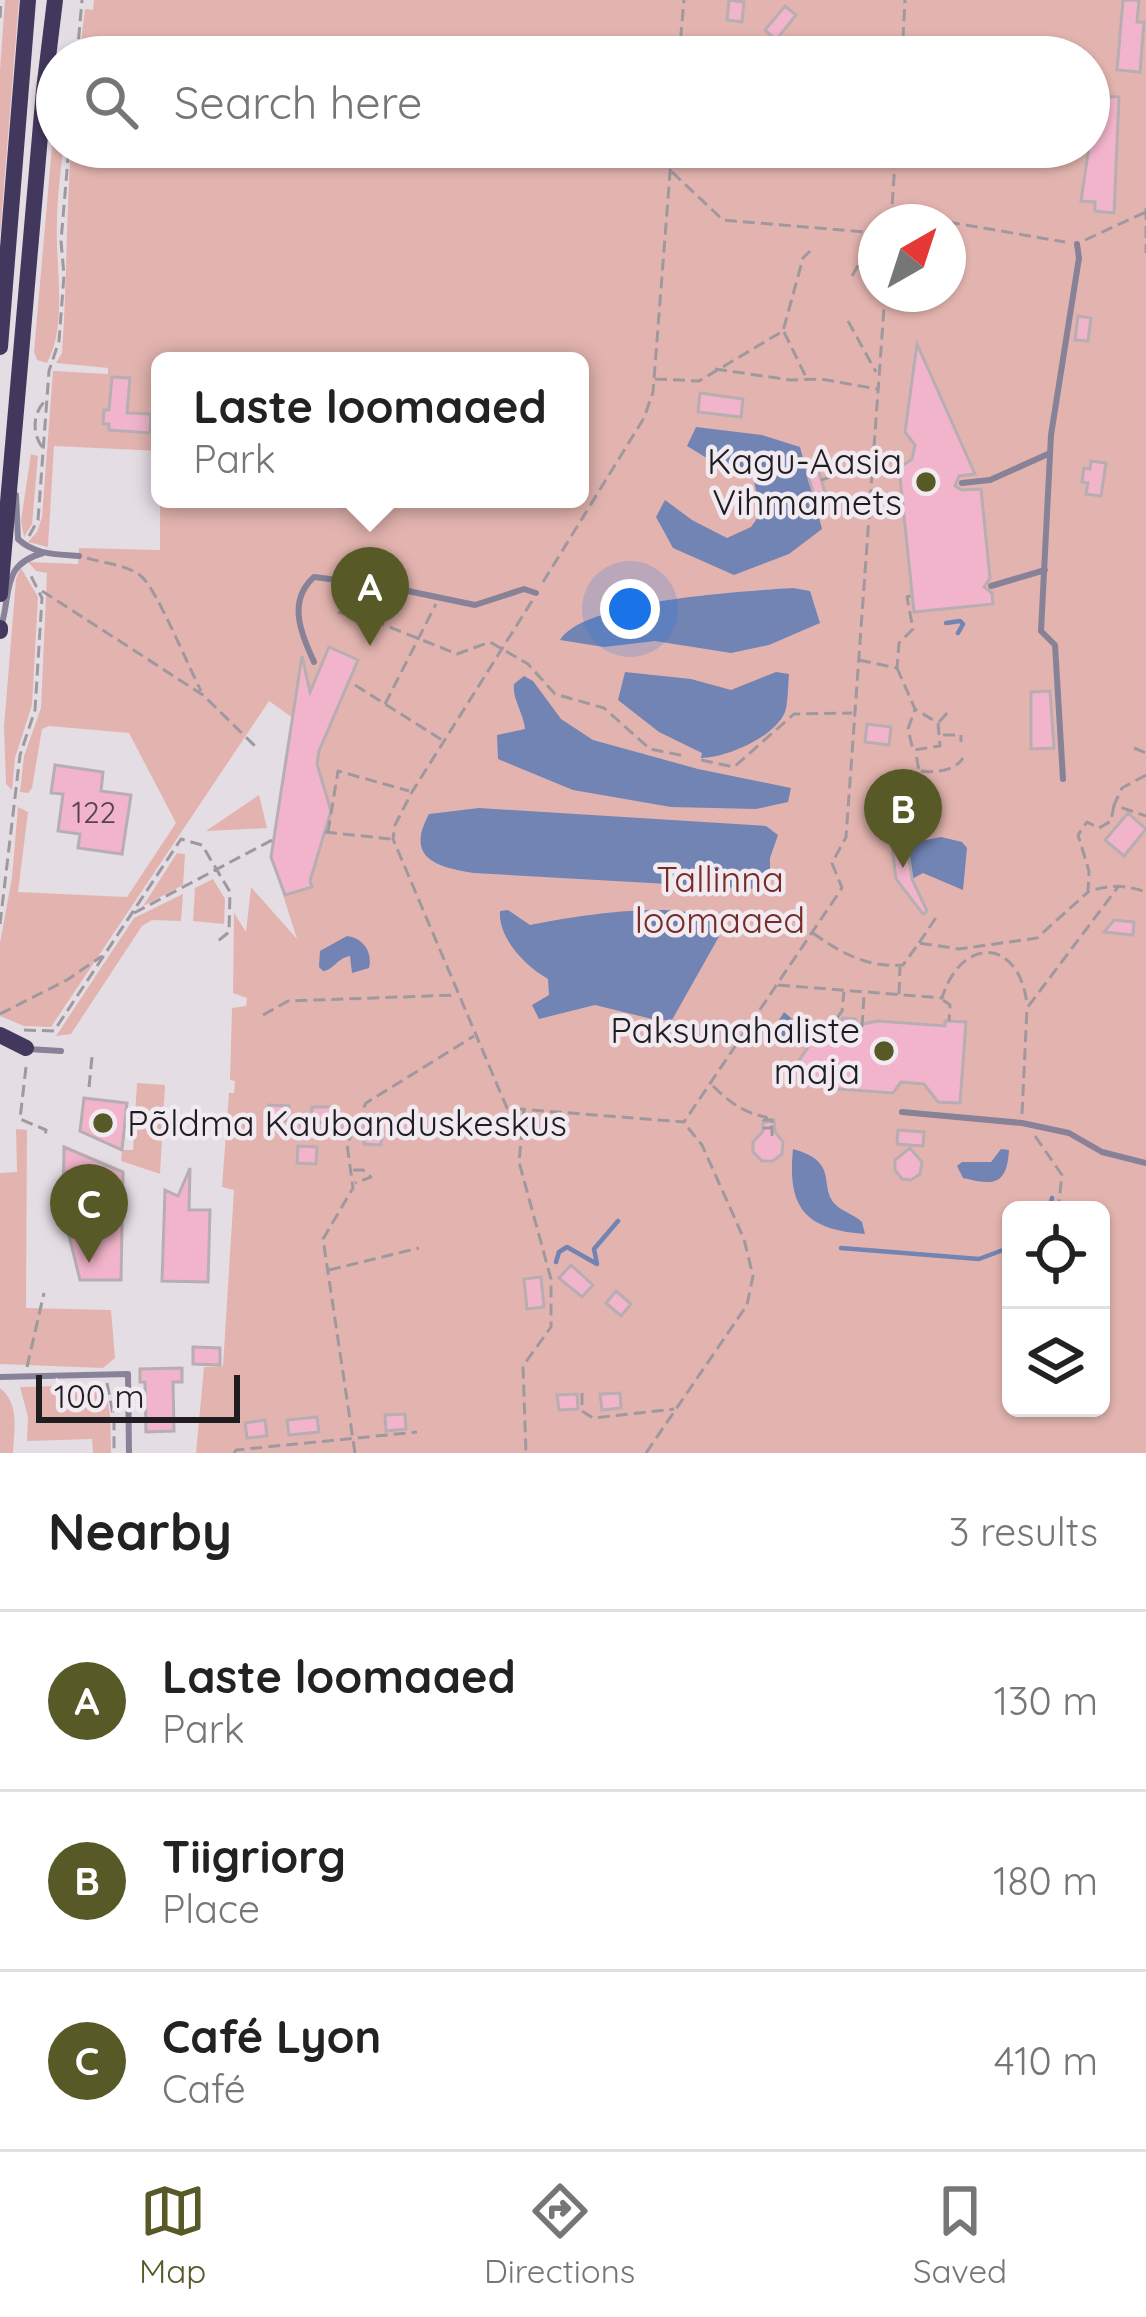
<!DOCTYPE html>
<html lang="en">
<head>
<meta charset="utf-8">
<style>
	:root { --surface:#fff; --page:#f2f2f2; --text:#222; --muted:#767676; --line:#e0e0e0; --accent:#575a27 }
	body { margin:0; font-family:Quicksand,sans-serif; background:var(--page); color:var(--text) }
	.controls { position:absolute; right:36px; bottom:36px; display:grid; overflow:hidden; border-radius:18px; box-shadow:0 3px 9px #0004 }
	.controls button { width:108px; height:108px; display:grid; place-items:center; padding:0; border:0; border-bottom:3px solid var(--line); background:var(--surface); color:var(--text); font:60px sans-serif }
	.compass { position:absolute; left:858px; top:204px; width:108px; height:108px; border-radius:50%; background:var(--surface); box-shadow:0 3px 9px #0004; rotate:39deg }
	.scale { position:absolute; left:36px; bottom:30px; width:204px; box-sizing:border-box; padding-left:12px; border:6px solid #201d20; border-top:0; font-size:33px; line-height:42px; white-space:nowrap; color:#201d20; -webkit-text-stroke:9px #f1eaf1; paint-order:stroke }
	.you { position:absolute; left:630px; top:609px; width:42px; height:42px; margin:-30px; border:9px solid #fff; border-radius:50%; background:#1a73e8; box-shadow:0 0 0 18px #1a73e833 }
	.badge { display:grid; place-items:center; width:78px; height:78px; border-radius:50%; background:var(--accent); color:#fff; font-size:39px; font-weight:700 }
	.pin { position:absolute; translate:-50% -99px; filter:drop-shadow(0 3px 6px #0008) }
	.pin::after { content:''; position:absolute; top:63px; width:42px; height:36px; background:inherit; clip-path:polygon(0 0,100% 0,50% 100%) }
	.popup { position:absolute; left:151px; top:352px; width:438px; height:156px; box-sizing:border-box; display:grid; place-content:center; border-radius:18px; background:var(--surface); filter:drop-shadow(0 3px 9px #0005); font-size:39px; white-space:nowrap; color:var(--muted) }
	.popup b { font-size:45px; color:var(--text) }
	.popup::after { content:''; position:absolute; left:50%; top:100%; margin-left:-24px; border:24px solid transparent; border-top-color:var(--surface) }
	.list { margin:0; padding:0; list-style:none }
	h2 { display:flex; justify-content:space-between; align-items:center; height:156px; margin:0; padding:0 48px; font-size:51px }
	h2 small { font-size:39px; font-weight:400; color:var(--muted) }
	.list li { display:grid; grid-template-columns:78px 1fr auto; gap:36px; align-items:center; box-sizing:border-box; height:180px; padding:0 48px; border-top:3px solid var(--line) }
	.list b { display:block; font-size:45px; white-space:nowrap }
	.list p { margin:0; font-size:39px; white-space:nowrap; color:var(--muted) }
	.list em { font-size:39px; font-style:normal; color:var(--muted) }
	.icon { flex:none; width:66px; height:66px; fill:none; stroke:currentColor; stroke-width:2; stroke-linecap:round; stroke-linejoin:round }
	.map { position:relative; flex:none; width:1146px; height:1453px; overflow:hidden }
	.search { position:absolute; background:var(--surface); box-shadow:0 3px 9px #0004; left:36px; right:36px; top:36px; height:132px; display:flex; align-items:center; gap:30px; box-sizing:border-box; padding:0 42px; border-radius:66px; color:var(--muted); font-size:45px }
	.sheet { height:696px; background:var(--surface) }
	nav { display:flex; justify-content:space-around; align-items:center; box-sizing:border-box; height:168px; border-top:3px solid var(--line); background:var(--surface); font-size:33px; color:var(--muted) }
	nav a { display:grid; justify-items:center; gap:6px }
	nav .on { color:var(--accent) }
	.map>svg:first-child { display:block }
	.green { fill:#e3b4af; fill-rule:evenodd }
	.water { fill:#7184b4 }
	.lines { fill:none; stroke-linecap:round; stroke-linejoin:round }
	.stream { stroke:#7184b4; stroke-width:4.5 }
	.building { fill:#f1b4ca; stroke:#b8aeb1; stroke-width:3 }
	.path { stroke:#9f999f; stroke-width:3; stroke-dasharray:12 6; stroke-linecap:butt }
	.lane { stroke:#888299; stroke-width:6 }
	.primary { stroke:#42375d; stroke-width:16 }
	.path-bridge { stroke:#9f999f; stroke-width:3; stroke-dasharray:12 6; stroke-linecap:butt }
	.poi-dot { fill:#575a27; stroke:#f1eaf1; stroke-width:4.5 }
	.labels { text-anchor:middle; stroke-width:9; stroke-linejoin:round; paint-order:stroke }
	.number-label { font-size:30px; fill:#54434a }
	.poi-label { font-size:36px; fill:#201d20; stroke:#f1eaf1; text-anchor:end }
	.park-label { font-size:36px; fill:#782c2a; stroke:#f1eaf1 }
</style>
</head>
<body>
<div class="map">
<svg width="1146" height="1453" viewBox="0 0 1146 1453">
	<rect width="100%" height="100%" fill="#e4dde4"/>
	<!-- green -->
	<path class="green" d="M5 0H19L0 236V70Z
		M94 0H1146V1453H196L204 1367 223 1366 234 1190 222 1187 229 1093H234L235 1081 230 1080 232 1008 246 1006 247 998 233 993 234 913 246 932 251 887 297 939 271 857 293 718 269 701 51 1027 24 1026 0 1016V943L12 877 18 807 28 812 18 892 127 897 176 823 129 733 49 726 42 729 32 788 28 793 20 792 24 756 41 708 47 573 36 571 28 562 78 564 79 548 160 550V499H580V361H160V451L54 446 48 547 28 542 37 532 42 517 53 371 108 374V368L56 363 62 353C67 284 66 216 71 147H1089V57H79L85 9 93 10ZM876 222H948V294H876ZM1011 1210H1101V1408H1011Z
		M57 89V147H63C61 172 57 197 57 223 55 264 68 325 47 363L37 360 34 352Z
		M31 454 38 456 32 524 24 537 21 521Z
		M21 568 38 597 32 705 15 758 12 790 6 784 4 727 16 579Z
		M259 795 267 828 206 831Z
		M177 853 185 854 183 885 143 906Z
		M213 879 225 899 224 924 193 921 195 888Z
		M183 894 181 921 152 920 142 926 71 1034 56 1036 134 918Z
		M137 1083 165 1085 160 1174 121 1161 122 1150H133Z
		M16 1129 27 1130 26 1308 111 1310 115 1358 103 1368 0 1364V1173L17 1172Z
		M98 1385C114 1401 110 1431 111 1453H93L92 1439 27 1441 28 1417 20 1387Z
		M0 1388C20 1404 14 1429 13 1453H0Z"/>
	<!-- water -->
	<path class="water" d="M696 427 762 435 800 447 822 529 789 554 734 575 673 548 656 517 665 500 692 520 727 538 751 527 761 513 752 472 705 457 687 446Z
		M793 588 810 591 820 623 769 645 731 653 655 641 604 647 560 640C584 600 745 591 793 588Z
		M625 672 691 679 731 690 776 672 789 674C788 685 788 704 785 712 775 737 726 758 701 758L702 753 659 732 618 700Z
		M524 676 533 681 561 719 593 740 698 769 791 788 788 802 756 809 671 807 573 790 498 759 497 735 525 729C524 714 512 699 514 684Z
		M479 808 766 826 778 835 770 858V882L757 889 474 873C436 867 405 858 429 814Z
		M941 837 962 842 967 848 963 890 923 873 912 879 907 844Z
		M508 910 530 925C567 917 676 899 709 919 714 922 717 929 721 933L672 1020H656L595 1005 539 1019 532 1005 549 995 548 979C525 966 498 938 500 911Z
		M347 936C363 938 373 952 369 968L352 973 350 956C337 958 334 970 323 971L319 967 320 951Z
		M784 1012 797 1023 803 1036 801 1042 782 1047 766 1041Z
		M793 1149C840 1162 818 1185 835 1204 842 1212 854 1214 862 1222L865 1234C805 1230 787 1208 793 1149Z
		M1001 1149 1009 1150C1007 1187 992 1185 963 1178L957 1166 962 1162H991Z"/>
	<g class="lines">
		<!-- stream -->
		<path class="stream" d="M946 623 960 621 963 624 958 633
			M1049 1210 1052 1198
			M841 1248 979 1259 1011 1247
			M556 1262 559 1252 567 1247 597 1264 594 1249 618 1221"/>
	</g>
	<!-- building -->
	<path class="building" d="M729 0 744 2 742 22 727 20Z
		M1123 0H1139L1137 22H1144L1140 72 1117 70Z
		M785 6 796 15 776 40 765 30Z
		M1099 96 1119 97 1114 213 1095 211V202L1081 201 1089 147V99H1099Z
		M1078 316 1091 318 1088 341 1075 340Z
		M917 344 975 474 959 476 955 486 962 490 981 489 990 578 984 587 992 593 993 604 914 612 899 468 912 459 915 445 905 432Z
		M112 377 130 378 127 413 151 414 150 433 109 430V424H103L104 410H109Z
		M700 393 743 399 741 417 698 412Z
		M1091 461 1106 463 1101 496 1086 494 1088 483 1082 482 1084 468 1090 469Z
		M819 472 826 496 815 499 808 475Z
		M329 647 358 660 319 751 317 764 331 811 310 881 312 887 285 895 271 857 302 656 310 692Z
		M1050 691 1054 748 1031 749V692Z
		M867 724 891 727 889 745 865 742Z
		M55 765 103 772 101 791 131 795 122 854 78 848 80 834 58 831 63 794 51 793Z
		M908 802 913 803 907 844 912 879 927 911 923 914 896 879 892 846Z
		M1128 813 1146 829 1124 856 1105 840Z
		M1114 920 1134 922 1133 935 1104 932Z
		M843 1018 855 1019 858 1025 878 1021 945 1026V1021L966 1022 960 1103 938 1102 924 1084 901 1082 893 1093 825 1088 820 1081 806 1080 798 1062 813 1040 810 1036 816 1029 832 1032Z
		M84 1098 127 1103 122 1150 80 1131Z
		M269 1105 289 1106V1121L268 1120Z
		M312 1107H332V1123L312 1122Z
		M366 1115H383L381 1145 364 1144Z
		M774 1120 775 1132 783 1142 782 1154 773 1161H762L753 1152V1142L763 1131V1123Z
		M898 1130 924 1132 923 1146 897 1144Z
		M298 1146 317 1147 316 1164 297 1163Z
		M64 1147 123 1172 121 1280H80L63 1211Z
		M910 1148 922 1162 920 1174 911 1180 902 1179 895 1170V1160Z
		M190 1168 189 1210H210L208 1282 162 1281 165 1190 178 1196Z
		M571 1265 593 1285 582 1297 559 1278Z
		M541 1277 544 1307 527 1309 524 1279Z
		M616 1291 631 1304 621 1316 606 1303Z
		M193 1347 220 1348V1365L193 1364Z
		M182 1368V1382H173L174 1431 146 1432 145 1382H140V1369Z
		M620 1393 621 1408 602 1410 600 1394Z
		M577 1394 578 1409 559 1410 557 1395Z
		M405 1414 406 1429 386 1431 385 1415Z
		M317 1417 319 1432 289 1435 287 1420Z
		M265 1420 267 1436 247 1438 245 1423Z"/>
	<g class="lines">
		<!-- path -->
		<path class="path" d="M0 18 1 0
			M77 57 82 0
			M679 57 684 0
			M902 57 905 0
			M672 172 723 220 876 233
			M1146 208V253
			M885 222 891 213 946 222
			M891 222 896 147
			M948 222 1065 242
			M1085 240 1146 212
			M852 276 875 235
			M848 321 876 372
			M784 332 806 377
			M715 369 790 380 821 379 877 389
			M655 379 699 381 783 331 803 258 810 251
			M42 447C32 433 33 414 44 402
			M821 480 843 473 868 476
			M29 536 38 520 49 371 59 341 64 275 61 241 69 147
			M87 558C105 564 127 564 142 577 157 590 189 668 201 691
			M543 582 644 418 653 392 672 147
			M42 591 203 695 256 747
			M532 601 412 792 395 825 393 839 507 1108 684 1122 842 888 832 863 846 837 885 294
			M338 612 382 624 457 654 490 642 528 664 555 694 604 708 650 749 685 756
			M859 660 897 668 899 643 913 629 907 597 912 595
			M897 668 915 709 908 729 913 750 940 746 938 723 915 709
			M355 685 442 740
			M385 704 436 604
			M939 722 948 712
			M943 735H961V742
			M1134 748 1146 753
			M701 760 734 767 794 714 852 713
			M921 771C935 773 955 771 963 758
			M1146 775 1122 788 1114 805 1146 816
			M882 780H904
			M913 798 907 781 919 771 916 754
			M1114 805 1111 821 1099 828 1087 822 1078 835 1089 871 1088 892C1108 884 1126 885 1146 892
			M325 832 391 839
			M328 832 338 771 409 791
			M134 913 274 839
			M0 924 20 755 35 710 42 598 29 572
			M813 933C840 953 869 968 903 965L919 943 959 949 1037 938 1088 892
			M919 943 937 916
			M778 985 942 998C961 936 1019 937 1027 1004
			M899 994 900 967
			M943 1000 950 1005 949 1021
			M0 1014 67 980 102 956
			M263 1015 288 1001 456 995
			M862 1027 864 995
			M24 1030 54 1031 181 839 202 845 230 892 229 932 218 941
			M831 1034 830 1028 842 1011 844 992
			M26 1067 20 1119 46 1130 45 1136
			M713 1086C729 1102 744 1113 766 1117L772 1128H764L763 1120
			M89 1087 92 1057
			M524 1110 519 1162 551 1279V1327L523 1366 526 1453
			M1022 1114 1027 1008 1118 887
			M1035 1136 1062 1175 1058 1210
			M353 1170H363L371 1177 355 1183
			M329 1270 419 1248
			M27 1367 44 1293
			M107 1383 114 1419V1453
			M582 1393V1411L593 1418 674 1409
			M234 1453 236 1450 417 1432
			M355 1453 323 1239 353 1188 347 1144 366 1103 474 1036
			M646 1453 747 1305 753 1276 744 1239 702 1145 685 1124"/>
		<!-- lane -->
		<path class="lane" d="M962 483 990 480 1048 454
			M16 495 18 539C35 555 56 554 79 556
			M991 586 1045 570
			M1 627C12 590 1 565 43 553
			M314 662C301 634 287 601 314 577L384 586 475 605 524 589 536 593
			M1063 779 1055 645 1041 631 1051 435 1079 258 1077 244
			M28 1049 61 1051
			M902 1112 1022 1123 1069 1133 1102 1152 1146 1163
			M0 1377 128 1374 129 1453"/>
		<!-- primary -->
		<path class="primary" d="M0 347 28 0
			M0 594 44 90 55 0
			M0 628V631
			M0 1035 26 1048"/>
		<!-- path-bridge -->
		<path class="path-bridge" d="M763 1120H772V1136"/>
	</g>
	<!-- markers -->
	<g class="poi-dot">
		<circle cx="926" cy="482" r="12"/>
		<circle cx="884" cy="1051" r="12"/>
		<circle cx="103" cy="1123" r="12"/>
	</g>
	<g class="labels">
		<!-- number labels -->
		<g class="number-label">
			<text x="94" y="823">122</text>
		</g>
		<!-- poi labels -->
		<g class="poi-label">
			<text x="902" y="474">Kagu-Aasia<tspan x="902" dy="41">Vihmamets</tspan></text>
			<text x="860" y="1043">Paksunahaliste<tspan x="860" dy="41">maja</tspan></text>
			<text x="127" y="1136" text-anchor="start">Põldma Kaubanduskeskus</text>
		</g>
		<!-- park labels -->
		<g class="park-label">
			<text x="720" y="892">Tallinna<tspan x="720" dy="41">loomaaed</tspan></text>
		</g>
	</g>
</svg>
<div class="controls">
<button><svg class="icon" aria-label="locate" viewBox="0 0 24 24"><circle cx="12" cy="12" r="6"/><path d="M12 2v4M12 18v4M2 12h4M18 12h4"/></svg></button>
<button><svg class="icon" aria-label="layers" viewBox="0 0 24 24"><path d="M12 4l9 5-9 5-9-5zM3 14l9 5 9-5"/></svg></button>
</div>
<svg class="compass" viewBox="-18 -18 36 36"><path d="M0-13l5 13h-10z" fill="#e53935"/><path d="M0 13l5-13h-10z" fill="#767676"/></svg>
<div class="scale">100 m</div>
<div class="you"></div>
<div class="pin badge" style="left:370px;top:646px">A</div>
<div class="popup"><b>Laste loomaaed</b>Park</div>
<div class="pin badge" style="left:903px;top:868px">B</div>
<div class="pin badge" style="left:89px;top:1263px">C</div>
<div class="search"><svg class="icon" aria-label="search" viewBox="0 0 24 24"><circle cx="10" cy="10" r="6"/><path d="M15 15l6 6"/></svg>Search here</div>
</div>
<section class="sheet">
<h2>Nearby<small>3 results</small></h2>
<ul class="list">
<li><span class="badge">A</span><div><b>Laste loomaaed</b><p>Park</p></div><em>130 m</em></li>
<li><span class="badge">B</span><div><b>Tiigriorg</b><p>Place</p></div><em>180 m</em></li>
<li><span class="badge">C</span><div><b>Café Lyon</b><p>Café</p></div><em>410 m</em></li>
</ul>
</section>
<nav>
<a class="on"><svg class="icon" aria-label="map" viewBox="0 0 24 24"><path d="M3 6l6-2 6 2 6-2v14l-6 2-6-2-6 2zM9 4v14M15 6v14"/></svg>Map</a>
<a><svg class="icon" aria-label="directions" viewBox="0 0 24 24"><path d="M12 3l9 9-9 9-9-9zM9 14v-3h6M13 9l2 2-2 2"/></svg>Directions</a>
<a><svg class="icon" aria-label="saved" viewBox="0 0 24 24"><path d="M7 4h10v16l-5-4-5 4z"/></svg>Saved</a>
</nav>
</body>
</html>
